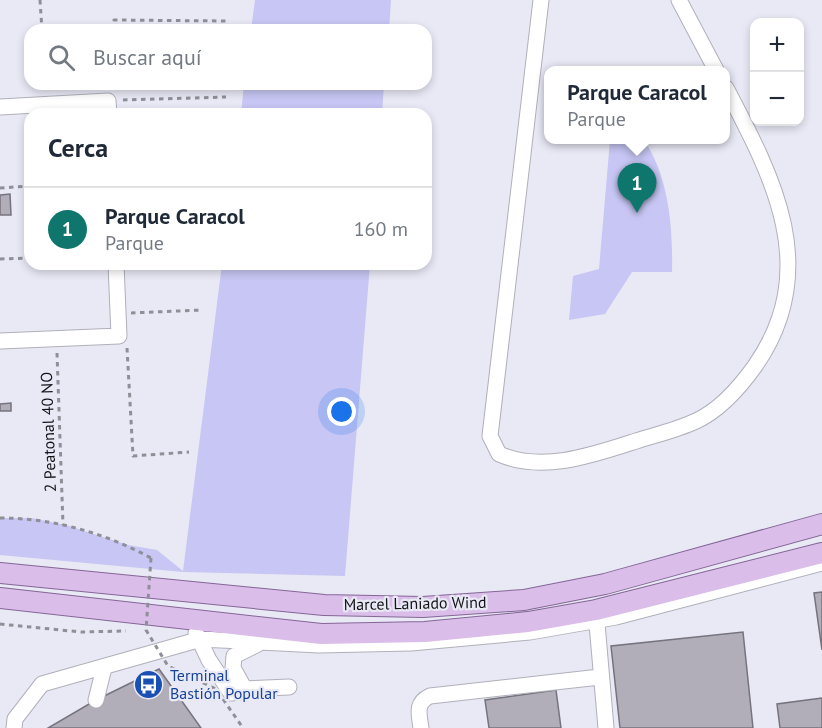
<!DOCTYPE html>
<html lang="es">
<head>
<meta charset="utf-8">
<style>
	:root { --surface:#fff; --page:#f2f2f3; --text:#1f2937; --muted:#747a83; --line:#e0e1e3; --accent:#0f766e }
	body { margin:0; font-family:"PT Sans",sans-serif; background:var(--page); color:var(--text) }
	.controls { position:absolute; right:18px; top:18px; display:grid; overflow:hidden; border-radius:12px; box-shadow:0 3px 9px #0003 }
	.controls button { width:54px; height:54px; display:grid; place-items:center; padding:0; border:0; border-bottom:2px solid var(--line); background:var(--surface); color:var(--text); font:30px sans-serif }
	.you { position:absolute; left:342px; top:412px; width:21px; height:21px; margin:-15px; border:4px solid #fff; border-radius:50%; background:#1a73e8; box-shadow:0 0 0 9px #1a73e833 }
	.badge { display:grid; place-items:center; width:39px; height:39px; border-radius:50%; background:var(--accent); color:#fff; font-size:20px; font-weight:700 }
	.pin { position:absolute; translate:-50% -50px; filter:drop-shadow(0 2px 3px #0008) }
	.pin::after { content:''; position:absolute; top:32px; width:21px; height:18px; background:inherit; clip-path:polygon(0 0,100% 0,50% 100%) }
	.popup { position:absolute; left:544px; top:66px; width:186px; height:78px; box-sizing:border-box; display:grid; place-content:center; border-radius:12px; background:var(--surface); filter:drop-shadow(0 2px 4px #0005); font-size:20px; white-space:nowrap; color:var(--muted) }
	.popup b { font-size:22px; color:var(--text) }
	.popup::after { content:''; position:absolute; left:50%; top:100%; margin-left:-12px; border:12px solid transparent; border-top-color:var(--surface) }
	.list { margin:0; padding:0; list-style:none }
	h2 { display:flex; justify-content:space-between; align-items:center; height:78px; margin:0; padding:0 24px; font-size:26px }
	h2 small { font-size:20px; font-weight:400; color:var(--muted) }
	.list li { display:grid; grid-template-columns:39px 1fr auto; gap:18px; align-items:center; box-sizing:border-box; height:84px; padding:0 24px; border-top:2px solid var(--line) }
	.list b { display:block; font-size:22px; white-space:nowrap }
	.list p { margin:0; font-size:20px; white-space:nowrap; color:var(--muted) }
	.list em { font-size:20px; font-style:normal; color:var(--muted) }
	.icon { flex:none; width:33px; height:33px; fill:none; stroke:currentColor; stroke-width:2; stroke-linecap:round; stroke-linejoin:round }
	.map { position:relative; flex:none; width:822px; height:728px; overflow:hidden }
	.search { position:absolute; background:var(--surface); box-shadow:0 3px 9px #0003; left:24px; top:24px; width:408px; height:66px; display:flex; align-items:center; gap:15px; box-sizing:border-box; padding:0 21px; border-radius:18px; color:var(--muted); font-size:22px }
	.panel { position:absolute; background:var(--surface); box-shadow:0 3px 9px #0003; left:24px; top:108px; width:408px; height:162px; border-radius:18px }
	.map>svg:first-child { display:block }
	.green { fill:#c7c6f4 }
	.building { fill:#b1aeb9; stroke:#75737d; stroke-width:1.5 }
	.lines { fill:none; stroke-linecap:round; stroke-linejoin:round }
	.minor-casing { stroke:#b0b0bb; stroke-width:17 }
	.major-casing { stroke:#846696; stroke-width:22 }
	.path { stroke:#8e8f97; stroke-width:3; stroke-dasharray:4.5 4.5; stroke-linecap:butt }
	.minor { stroke:#fff; stroke-width:15 }
	.major { stroke:#dabee9; stroke-width:20 }
	.path-bridge { stroke:#8e8f97; stroke-width:3; stroke-dasharray:4.5 4.5; stroke-linecap:butt }
	.labels { text-anchor:middle; stroke-width:4.5; stroke-linejoin:round; paint-order:stroke }
	.street-label { font-size:16px; fill:#131317; stroke:#e8e9f5 }
	.transit-label { font-size:16px; fill:#164399; stroke:#e8e9f5; text-anchor:start }
</style>
</head>
<body>
<div class="map">
<svg width="822" height="728" viewBox="0 0 822 728">
	<rect width="100%" height="100%" fill="#e8e9f5"/>
	<!-- green -->
	<path class="green" d="M255 0H391L389 30H251Z
		M244 84H384L382 114H241Z
		M610 140H644C669 177 673 228 672 272H632L605 314 569 320 573 276 599 269Z
		M222 264H370L345 576 183 572 0 555V518H32L69 526 128 545 157 550 183 571Z"/>
	<!-- building -->
	<path class="building" d="M10 194 11 215H0V195Z
		M11 403V411H0V404Z
		M822 592V650L814 593Z
		M743 632 753 728H620L611 646Z
		M159 669 201 728H48L96 700Z
		M556 690 561 728H489L485 700Z
		M822 698V728H780L777 704Z"/>
	<g class="lines">
		<defs>
			<path id="minor" d="M541 0 490 436 499 454C542 473 593 455 636 441 655 435 677 430 696 421 720 410 740 387 755 366 822 270 774 179 726 88
				M679 0 716 70
				M0 107 108 101 109 114
				M0 341 119 336 116 264
				M596 612 606 728
				M196 633 209 660 231 693 241 692 243 686 233 668 234 656 258 644
				M243 689 289 687
				M96 700 104 668
				M14 728 15 719 42 684 201 639 319 645 411 643 530 632 616 617 822 563
				M421 728C419 714 415 703 430 696L600 677"/>
			<path id="major" d="M0 573 324 605 423 607 524 600 605 584 822 524
				M0 598 321 634 425 632 528 622 596 610 822 553"/>
		</defs>
		<!-- minor casing -->
		<use href="#minor" class="minor-casing"/>
		<!-- major casing -->
		<use href="#major" class="major-casing"/>
		<!-- path -->
		<path class="path" d="M40 0 42 30
			M115 30 114 20 226 21
			M123 100 226 97
			M0 188 30 186
			M0 259 30 258
			M131 313 202 310
			M127 348 133 456 189 452
			M57 353 63 525
			M0 518C53 518 105 533 151 558
			M0 624 81 632 126 631"/>
		<!-- minor -->
		<use href="#minor" class="minor"/>
		<!-- major -->
		<use href="#major" class="major"/>
		<!-- path-bridge -->
		<path class="path-bridge" d="M151 558 146 630 168 666 216 689 243 728"/>
	</g>
	<!-- icons -->
	<defs>
		<symbol id="bus-disc" viewBox="-11 -11 22 22"><circle r="9.5" fill="#1a4fb4" stroke="#e8e9f5"/><path d="M-5-6H5V4H4V6H2V4H-2V6H-4V4H-5ZM-3.5-4V0h7V-4ZM-3.5 1.2v1.5H-2V1.2ZM2 1.2v1.5H3.5V1.2Z" fill="#fff"/></symbol>
	</defs>
	<g fill-rule="evenodd">
		<use href="#bus-disc" x="132" y="668" width="33" height="33"/>
	</g>
	<g class="labels">
		<!-- street labels -->
		<g class="street-label">
			<text transform="translate(48 432) rotate(-92)" y="6">2 Peatonal 40 NO</text>
			<text transform="translate(415 603) rotate(-1)" y="6">Marcel Laniado Wind</text>
		</g>
		<!-- transit labels -->
		<g class="transit-label">
			<text x="170" y="681">Terminal<tspan x="170" dy="18">Bastión Popular</tspan></text>
		</g>
	</g>
</svg>
<div class="controls">
<button>+</button>
<button>−</button>
</div>
<div class="you"></div>
<div class="pin badge" style="left:637px;top:213px">1</div>
<div class="popup"><b>Parque Caracol</b>Parque</div>
<div class="search"><svg class="icon" aria-label="search" viewBox="0 0 24 24"><circle cx="10" cy="10" r="6"/><path d="M15 15l6 6"/></svg>Buscar aquí</div>
<section class="panel">
<h2>Cerca<small></small></h2>
<ul class="list">
<li><span class="badge">1</span><div><b>Parque Caracol</b><p>Parque</p></div><em>160 m</em></li>
</ul>
</section>
</div>
</body>
</html>
